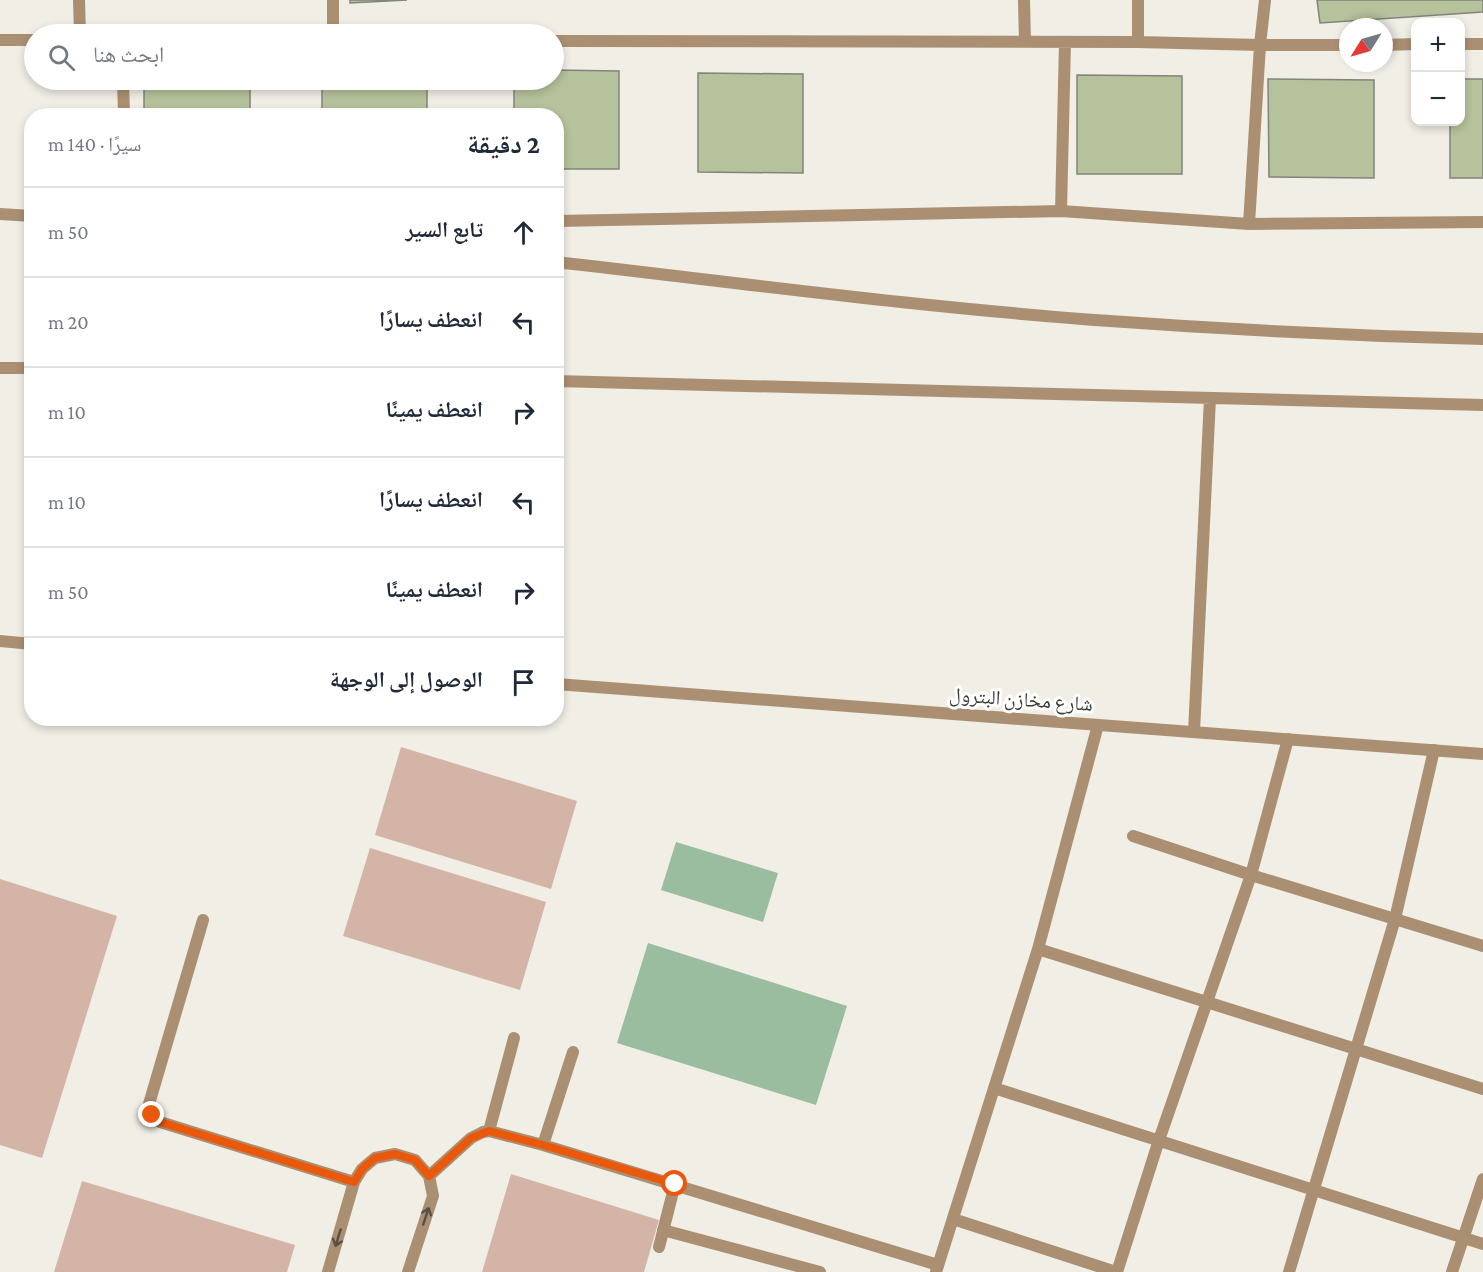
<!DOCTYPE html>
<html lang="ar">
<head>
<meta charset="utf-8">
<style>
	:root { --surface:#fff; --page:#f6f6f7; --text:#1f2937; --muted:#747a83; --line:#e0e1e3 }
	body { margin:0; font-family:"Crimson Pro","Noto Naskh Arabic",serif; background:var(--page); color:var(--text); direction:rtl }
	.controls { position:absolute; right:18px; top:18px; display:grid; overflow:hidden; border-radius:12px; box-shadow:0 3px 9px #0003 }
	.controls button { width:54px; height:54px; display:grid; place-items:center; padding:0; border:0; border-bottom:2px solid var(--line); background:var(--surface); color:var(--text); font:30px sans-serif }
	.compass { position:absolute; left:1339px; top:18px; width:54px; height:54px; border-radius:50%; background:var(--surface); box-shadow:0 3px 9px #0003; rotate:233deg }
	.stop { position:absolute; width:18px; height:18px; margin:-14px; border:4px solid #ea580c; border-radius:50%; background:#fff }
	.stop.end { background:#ea580c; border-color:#fff; box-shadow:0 2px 6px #0008 }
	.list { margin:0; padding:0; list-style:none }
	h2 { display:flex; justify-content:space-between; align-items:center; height:78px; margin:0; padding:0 24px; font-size:26px }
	h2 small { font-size:20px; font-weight:400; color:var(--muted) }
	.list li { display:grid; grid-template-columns:39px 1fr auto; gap:18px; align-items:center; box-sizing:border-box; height:90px; padding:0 24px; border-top:2px solid var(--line) }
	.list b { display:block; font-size:22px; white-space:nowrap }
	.list em { font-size:20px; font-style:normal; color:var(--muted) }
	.icon { flex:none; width:33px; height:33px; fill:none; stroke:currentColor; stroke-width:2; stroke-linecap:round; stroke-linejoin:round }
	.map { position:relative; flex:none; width:1483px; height:1272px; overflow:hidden; direction:ltr }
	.search { position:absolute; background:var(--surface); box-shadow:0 3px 9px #0003; left:24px; top:24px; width:540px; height:66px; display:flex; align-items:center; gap:15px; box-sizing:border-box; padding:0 21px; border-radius:33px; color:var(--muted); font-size:22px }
	.panel { position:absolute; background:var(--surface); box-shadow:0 3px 9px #0003; left:24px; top:108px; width:540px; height:618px; border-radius:24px; direction:rtl }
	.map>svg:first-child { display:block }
	.green { fill:#d5b4a8 }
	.water { fill:#9bbd9f }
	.building { fill:#b6c29b; stroke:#81847c; stroke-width:1.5 }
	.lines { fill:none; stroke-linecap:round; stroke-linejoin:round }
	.service { stroke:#ab8f72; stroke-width:12 }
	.minor { stroke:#ab8f72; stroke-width:12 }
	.tertiary { stroke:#ab8f72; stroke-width:12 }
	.oneway { stroke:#585046 }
	.route { stroke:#ea580c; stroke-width:8 }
	.labels { text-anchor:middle; stroke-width:6; stroke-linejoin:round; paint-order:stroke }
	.street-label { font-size:20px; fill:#3c3b38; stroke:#fff }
</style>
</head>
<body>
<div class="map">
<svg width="1483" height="1272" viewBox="0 0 1483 1272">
	<rect width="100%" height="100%" fill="#f0eee5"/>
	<!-- green -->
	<path class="green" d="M401 747 577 801 551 889 375 835Z
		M370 848 546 902 520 990 343 936Z
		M0 879 117 916 42 1158 0 1145Z
		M511 1174 659 1220 644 1272H482Z
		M82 1181 295 1245 287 1272H54Z"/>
	<!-- water -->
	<path class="water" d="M676 842 778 873 763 922 661 890Z
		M648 943 847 1006 816 1105 617 1043Z"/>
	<!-- building -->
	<path class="building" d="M350 0H407L350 3Z
		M1317 0H1483V12L1320 23Z
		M554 70 619 71V169H556V116H514V80H554Z
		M698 73 803 74V173L698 172Z
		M1077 75 1182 76V174H1077Z
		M1268 79 1374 80V178L1269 177Z
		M1460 79H1483V178H1450V122H1460Z
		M144 80H250V116H144Z
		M322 80H427V116H322Z"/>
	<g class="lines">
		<!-- service -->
		<path class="service" d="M203 920 149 1104 152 1115 160 1122 354 1182
			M489 1131 514 1038
			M543 1145 573 1052
			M429 1176 471 1138 483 1132 489 1131 543 1145 938 1265
			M663 1230 820 1272
			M659 1247 675 1184
			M328 1272 354 1182 362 1169 375 1158 395 1154 415 1160 429 1176 433 1196 408 1272"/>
		<!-- minor -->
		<path class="minor" d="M79 0 80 34
			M333 0V34
			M1024 0 1025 42
			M0 40H34
			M554 41 1138 42 1260 45H1348
			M1138 42V0
			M1460 44H1483
			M1384 45 1416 44
			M123 80 124 116
			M1061 211 1249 224 1483 222
			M0 214 32 216
			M556 221 1061 211 1065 42
			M1249 224 1260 45 1265 0
			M556 262C741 283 925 308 1110 321 1234 330 1358 336 1483 339
			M1133 836 1251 875 1483 946
			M1038 949 1483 1089
			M994 1088 1483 1244
			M953 1219 1116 1272
			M936 1272 1038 949 1098 725
			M1117 1272 1159 1140 1251 875 1288 739
			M1289 1272 1395 919 1434 750
			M1452 1272 1483 1179"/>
		<!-- tertiary -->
		<path class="tertiary" d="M0 368H32
			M556 381 1483 405
			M0 641 32 644
			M556 684 1483 754
			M1194 732 1210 398"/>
	</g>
	<!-- one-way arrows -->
	<defs><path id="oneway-shaft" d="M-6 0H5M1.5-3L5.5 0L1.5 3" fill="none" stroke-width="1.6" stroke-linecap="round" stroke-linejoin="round" transform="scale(1.5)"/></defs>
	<g class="oneway">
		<use href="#oneway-shaft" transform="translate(426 1216) rotate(-72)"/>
		<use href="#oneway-shaft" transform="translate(338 1238) rotate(107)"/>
	</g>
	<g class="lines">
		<!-- route -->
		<path class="route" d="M152 1115 160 1122 354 1182 362 1169 375 1158 395 1154 415 1160 429 1176 471 1138 489 1131 543 1145 675 1184"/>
	</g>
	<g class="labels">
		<!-- street labels -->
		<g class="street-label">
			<text transform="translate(1021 699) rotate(4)" y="7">شارع مخازن البترول</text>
		</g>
	</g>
</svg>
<div class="controls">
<button>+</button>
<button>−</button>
</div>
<svg class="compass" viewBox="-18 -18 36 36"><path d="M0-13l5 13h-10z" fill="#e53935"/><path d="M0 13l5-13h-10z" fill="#747a83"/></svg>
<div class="stop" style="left:675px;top:1184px"></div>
<div class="stop end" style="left:152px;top:1115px"></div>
<div class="search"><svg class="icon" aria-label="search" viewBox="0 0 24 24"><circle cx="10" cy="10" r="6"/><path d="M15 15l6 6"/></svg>ابحث هنا</div>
<section class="panel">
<h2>2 دقيقة<small>سيرًا · 140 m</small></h2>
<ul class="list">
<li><svg class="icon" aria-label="ahead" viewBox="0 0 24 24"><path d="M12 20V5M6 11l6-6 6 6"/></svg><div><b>تابع السير</b></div><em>50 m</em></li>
<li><svg class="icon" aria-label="left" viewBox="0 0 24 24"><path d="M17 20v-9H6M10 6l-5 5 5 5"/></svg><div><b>انعطف يسارًا</b></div><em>20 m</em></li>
<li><svg class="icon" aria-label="right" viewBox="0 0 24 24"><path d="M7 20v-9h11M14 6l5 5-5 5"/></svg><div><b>انعطف يمينًا</b></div><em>10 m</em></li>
<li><svg class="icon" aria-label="left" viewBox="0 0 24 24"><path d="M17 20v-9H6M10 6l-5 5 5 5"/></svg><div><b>انعطف يسارًا</b></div><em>10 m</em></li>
<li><svg class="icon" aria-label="right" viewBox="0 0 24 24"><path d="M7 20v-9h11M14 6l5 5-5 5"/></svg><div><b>انعطف يمينًا</b></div><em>50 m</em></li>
<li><svg class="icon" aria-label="arrive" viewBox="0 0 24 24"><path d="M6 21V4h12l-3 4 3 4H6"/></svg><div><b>الوصول إلى الوجهة</b></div></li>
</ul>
</section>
</div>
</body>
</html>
